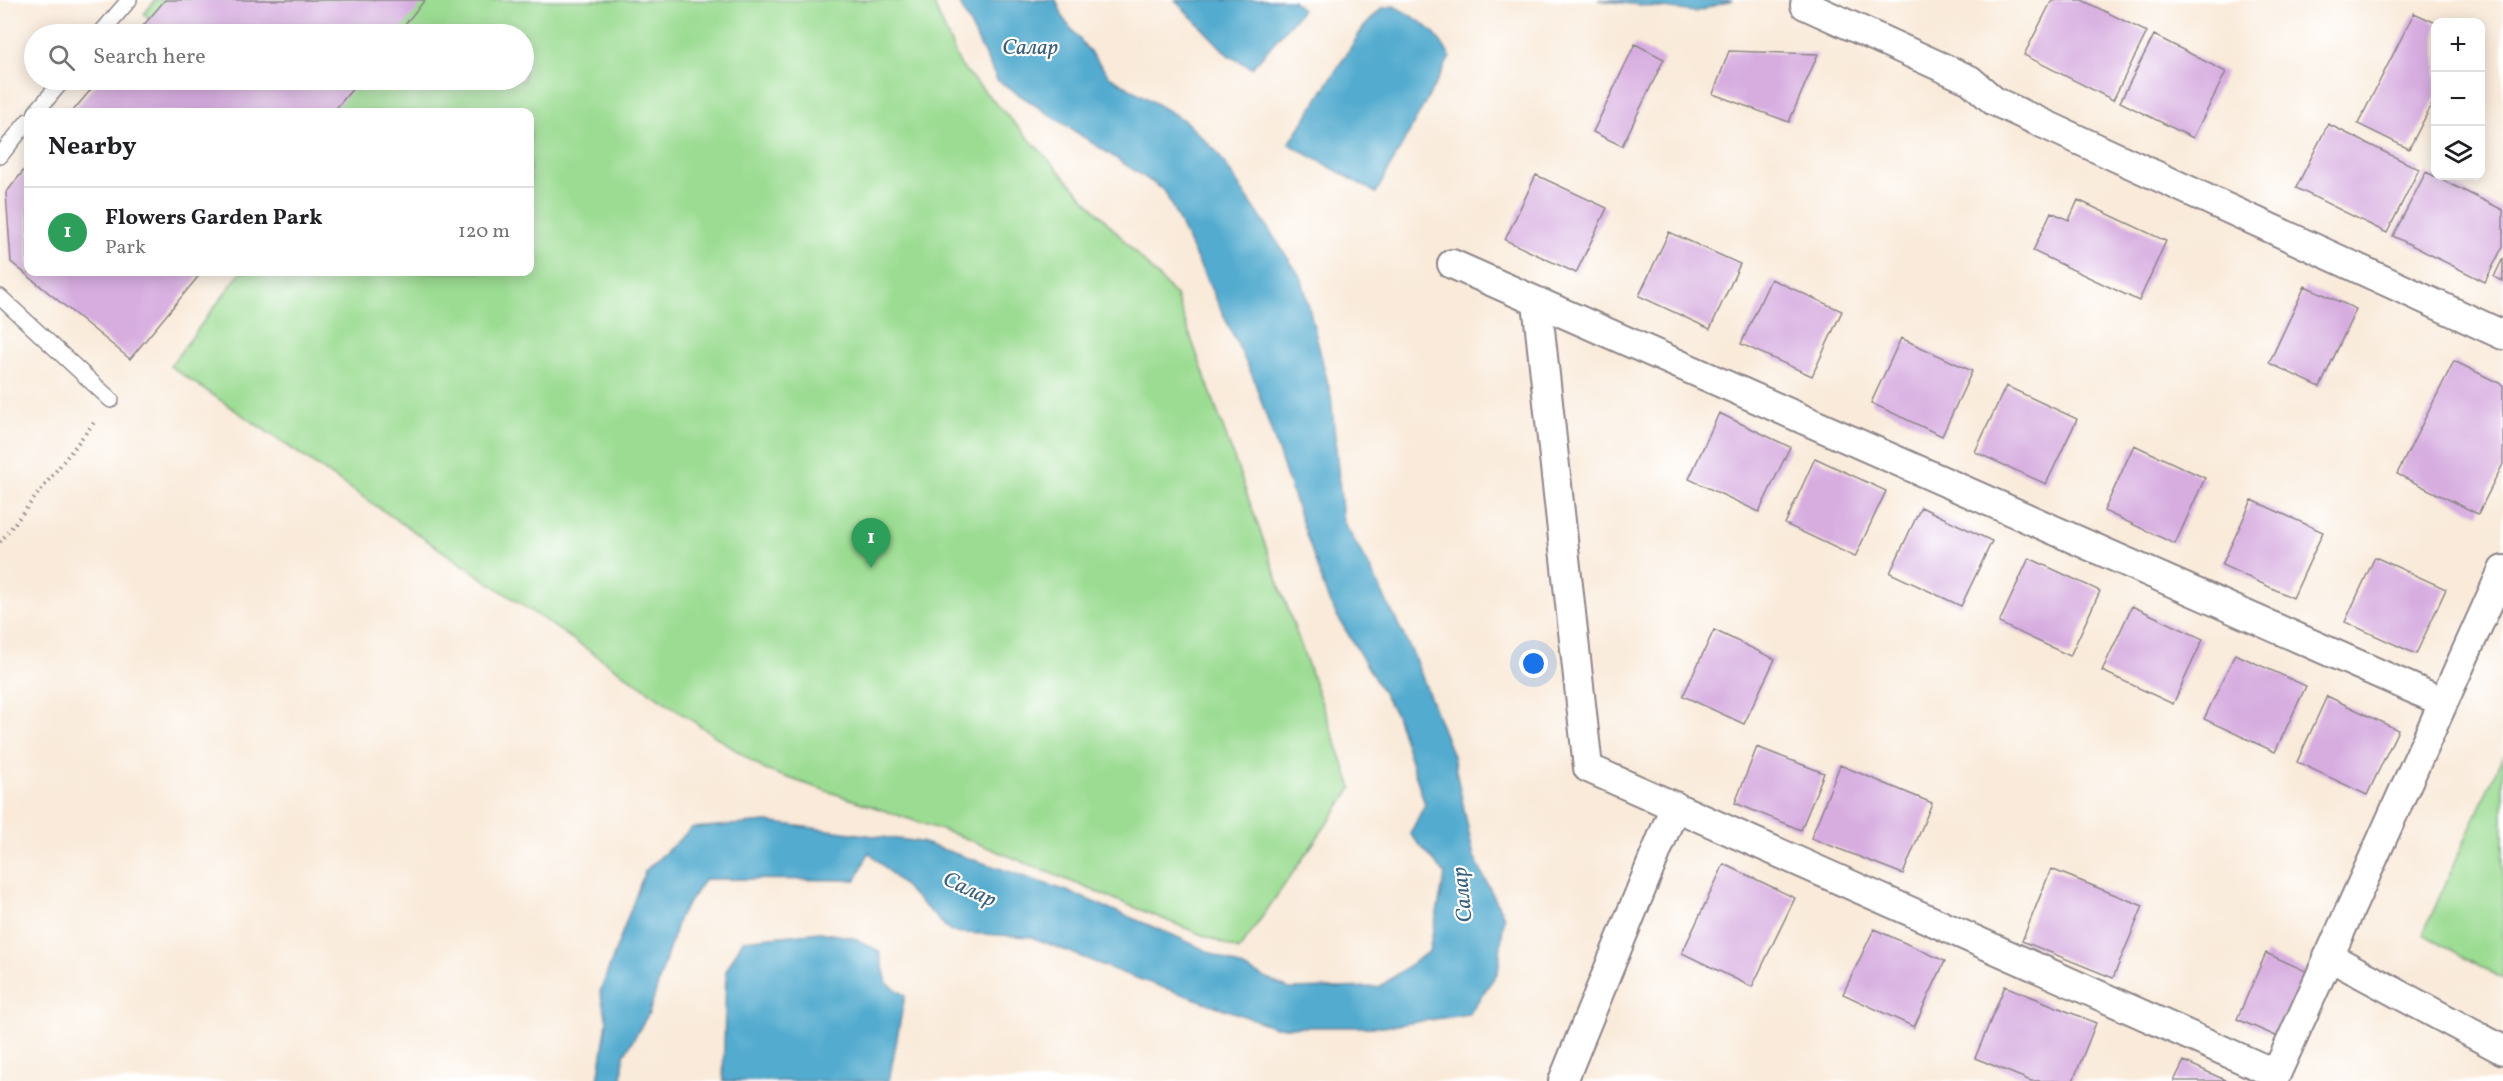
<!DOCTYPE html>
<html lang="en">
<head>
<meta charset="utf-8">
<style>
	:root { --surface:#fff; --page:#f6f6f6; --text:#202124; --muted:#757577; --line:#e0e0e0; --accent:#0f766e }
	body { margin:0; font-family:Vollkorn,serif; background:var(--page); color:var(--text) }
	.controls { position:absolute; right:18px; top:18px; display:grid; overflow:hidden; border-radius:12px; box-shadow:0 3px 15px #0003 }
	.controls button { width:54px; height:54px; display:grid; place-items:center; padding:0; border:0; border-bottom:2px solid var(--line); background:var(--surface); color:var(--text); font:30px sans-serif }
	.you { position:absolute; left:1534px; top:664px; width:21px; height:21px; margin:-15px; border:4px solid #fff; border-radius:50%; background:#1a73e8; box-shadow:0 0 0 9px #1a73e833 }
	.badge { display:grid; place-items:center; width:39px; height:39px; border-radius:50%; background:var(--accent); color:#fff; font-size:20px; font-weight:700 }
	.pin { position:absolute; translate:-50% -50px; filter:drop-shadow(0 2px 3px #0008) }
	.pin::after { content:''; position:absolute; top:32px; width:21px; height:18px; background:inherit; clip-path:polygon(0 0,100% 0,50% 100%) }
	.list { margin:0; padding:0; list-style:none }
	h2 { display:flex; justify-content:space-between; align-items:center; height:78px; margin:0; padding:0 24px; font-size:26px }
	h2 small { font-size:20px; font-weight:400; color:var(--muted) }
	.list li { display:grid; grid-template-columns:39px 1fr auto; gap:18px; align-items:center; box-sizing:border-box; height:90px; padding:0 24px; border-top:2px solid var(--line) }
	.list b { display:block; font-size:22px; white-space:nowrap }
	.list p { margin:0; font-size:20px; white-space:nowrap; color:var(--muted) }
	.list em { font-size:20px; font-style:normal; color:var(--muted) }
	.icon { flex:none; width:33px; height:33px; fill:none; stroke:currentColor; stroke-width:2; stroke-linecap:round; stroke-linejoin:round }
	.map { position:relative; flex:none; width:2503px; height:1081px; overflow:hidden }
	.search { position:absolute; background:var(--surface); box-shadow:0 3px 15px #0003; left:24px; top:24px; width:510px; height:66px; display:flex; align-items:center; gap:15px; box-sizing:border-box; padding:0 21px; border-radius:33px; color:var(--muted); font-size:22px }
	.panel { position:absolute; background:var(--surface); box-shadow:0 3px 15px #0003; left:24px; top:108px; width:510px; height:168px; border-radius:12px }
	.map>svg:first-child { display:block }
	.green { fill:#9bdc92; stroke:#5e7f66; stroke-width:1.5 }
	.water { fill:#52abcf; stroke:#3a6685; stroke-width:1.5 }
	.building { fill:#d7ade0 }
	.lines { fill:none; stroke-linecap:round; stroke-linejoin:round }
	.lane-casing { stroke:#8e868a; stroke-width:18 }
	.street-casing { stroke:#8e868a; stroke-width:32 }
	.path { stroke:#8e868a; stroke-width:4; stroke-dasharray:1.5 4.5; stroke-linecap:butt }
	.lane { stroke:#fff; stroke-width:15 }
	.street { stroke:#fff; stroke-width:28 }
	.labels { text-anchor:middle; stroke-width:4.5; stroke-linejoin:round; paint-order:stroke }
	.water-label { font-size:22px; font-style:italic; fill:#38607e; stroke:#fff }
</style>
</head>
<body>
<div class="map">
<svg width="2503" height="1081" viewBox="0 0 2503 1081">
	<rect width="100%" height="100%" fill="#fff"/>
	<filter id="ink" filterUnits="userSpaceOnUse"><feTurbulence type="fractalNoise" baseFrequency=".0167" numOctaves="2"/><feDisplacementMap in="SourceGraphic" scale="12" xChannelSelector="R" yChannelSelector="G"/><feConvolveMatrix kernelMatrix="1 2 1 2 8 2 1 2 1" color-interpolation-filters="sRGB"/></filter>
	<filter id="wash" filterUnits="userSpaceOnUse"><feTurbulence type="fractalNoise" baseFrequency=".008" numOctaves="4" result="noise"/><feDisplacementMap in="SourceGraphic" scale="24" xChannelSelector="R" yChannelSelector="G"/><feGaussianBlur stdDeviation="1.35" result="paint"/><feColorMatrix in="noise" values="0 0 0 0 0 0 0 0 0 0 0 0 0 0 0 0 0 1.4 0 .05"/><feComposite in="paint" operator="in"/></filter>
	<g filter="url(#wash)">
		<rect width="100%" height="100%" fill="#f9ead9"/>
		<!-- green -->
		<path class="green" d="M155 0H932L960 65 1176 296 1352 788 1239 950 962 837 765 770 170 366 241 272H530V112H271L228 80H524V34H170L144 14Z
			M2503 755V979L2423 934Z"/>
		<!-- water -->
		<path class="water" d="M958 0H1056L1065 21 1109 76 1184 120 1216 151 1302 279 1331 396 1343 521 1370 568 1414 656 1453 756 1474 857 1504 917 1498 972 1469 1014 1383 1027H1275L1125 974 1031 937 951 932 869 852 856 880 705 879 679 917 649 1013 624 1055 622 1081H598L607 1021 600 992 645 871 692 828 767 822 921 842 1067 891 1175 936 1289 989 1379 987 1429 951 1445 874 1410 834 1425 804 1396 715 1329 602 1253 377 1164 190 997 80Z
			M1175 0H1293L1302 10 1252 68 1229 56Z
			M1598 0H1733L1695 12Z
			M1394 6C1421 21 1435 28 1450 57L1376 193 1289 144 1363 28 1382 8Z
			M820 932 854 938 879 951 887 983 905 995 889 1081H723L726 971 743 940Z"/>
		<g id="blocks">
			<!-- building -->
			<path class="building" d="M165 0H425L397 34H136Z
				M2052 0H2082L2147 32 2113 100 2024 55Z
				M2414 13 2436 23V96L2409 149 2358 124Z
				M2154 35 2226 72 2193 138 2120 102Z
				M1635 44 1664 59 1622 146 1593 132Z
				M1729 51 1818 54 1789 122 1713 94Z
				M99 80H360L333 112H72Z
				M2328 124 2419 169 2387 233 2296 188Z
				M28 165V272H202L130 359 11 262 6 193Z
				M2426 172 2503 210V246L2485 282 2393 236Z
				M1536 175 1607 208 1576 273 1505 240Z
				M2078 200 2166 241 2139 301 2033 251 2051 212 2069 220Z
				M1669 232 1740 264 1710 329 1639 296Z
				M2503 258V281L2494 277Z
				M1771 279 1842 311 1812 376 1741 344Z
				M2305 286 2356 309 2320 387 2269 363Z
				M1901 338 1972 371 1942 436 1871 403Z
				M2454 361 2503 385V464L2478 514 2397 474Z
				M2006 386 2077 419 2046 484 1975 452Z
				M1719 413 1790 447 1759 512 1689 479Z
				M2134 445 2205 478 2175 544 2104 511Z
				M1815 458 1886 491 1855 557 1785 524Z
				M2252 500 2323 532 2293 598 2222 565Z
				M1921 507 1992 541 1961 606 1890 573Z
				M2375 557 2446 589 2416 654 2345 622Z
				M2029 558 2100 591 2070 656 1999 623Z
				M2132 606 2203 639 2173 704 2102 671Z
				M1714 630 1775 659 1744 724 1683 696Z
				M2235 654 2306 686 2275 752 2204 719Z
				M2327 696 2398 730 2367 795 2297 762Z
				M1757 747 1824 773 1801 830 1735 803Z
				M1840 765 1932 803 1903 874 1811 838Z
				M1724 864 1795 898 1752 987 1682 953Z
				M2051 869 2143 906 2113 978 2022 941Z
				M1874 929 1945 961 1914 1027 1843 994Z
				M2266 953 2308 972 2278 1037 2237 1019Z
				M2005 986 2096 1023 2073 1081H2031L1975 1058Z
				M2184 1061 2227 1081H2174Z"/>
		</g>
	</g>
	<g filter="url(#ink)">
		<use href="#blocks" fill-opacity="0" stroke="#8e868a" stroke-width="1.5"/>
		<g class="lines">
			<defs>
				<path id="lane" d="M100 34 129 0
					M36 112 63 80
					M0 156 28 121
					M0 297 111 400"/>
				<path id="street" d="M1805 5 1970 80 1994 101 2503 335
					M1452 264 2443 702
					M1537 302 1588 768 2276 1074
					M2328 956 2503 1050
					M1563 1081 1675 806
					M2273 1081 2503 570"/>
			</defs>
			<!-- lane casing -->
			<use href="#lane" class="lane-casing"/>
			<!-- street casing -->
			<use href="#street" class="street-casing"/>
			<!-- path -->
			<path class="path" d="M0 542 96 420"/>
			<!-- lane -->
			<use href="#lane" class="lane"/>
			<!-- street -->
			<use href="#street" class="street"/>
		</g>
	</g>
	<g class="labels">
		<!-- water labels -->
		<g class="water-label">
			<text x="1030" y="54">Салар</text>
			<text transform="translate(970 888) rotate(25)" y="8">Салар</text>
			<text transform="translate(1461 895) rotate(-96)" y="8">Салар</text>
		</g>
	</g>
</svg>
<div class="controls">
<button>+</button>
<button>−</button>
<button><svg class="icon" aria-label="layers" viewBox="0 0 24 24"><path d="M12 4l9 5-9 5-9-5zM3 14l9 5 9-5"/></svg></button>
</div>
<div class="you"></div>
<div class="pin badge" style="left:871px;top:568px;background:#2e9e5b">1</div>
<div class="search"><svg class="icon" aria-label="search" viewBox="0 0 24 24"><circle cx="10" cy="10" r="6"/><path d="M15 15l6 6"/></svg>Search here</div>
<section class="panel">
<h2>Nearby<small></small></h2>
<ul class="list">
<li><span class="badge" style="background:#2e9e5b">1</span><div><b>Flowers Garden Park</b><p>Park</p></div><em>120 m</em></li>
</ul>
</section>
</div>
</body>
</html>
